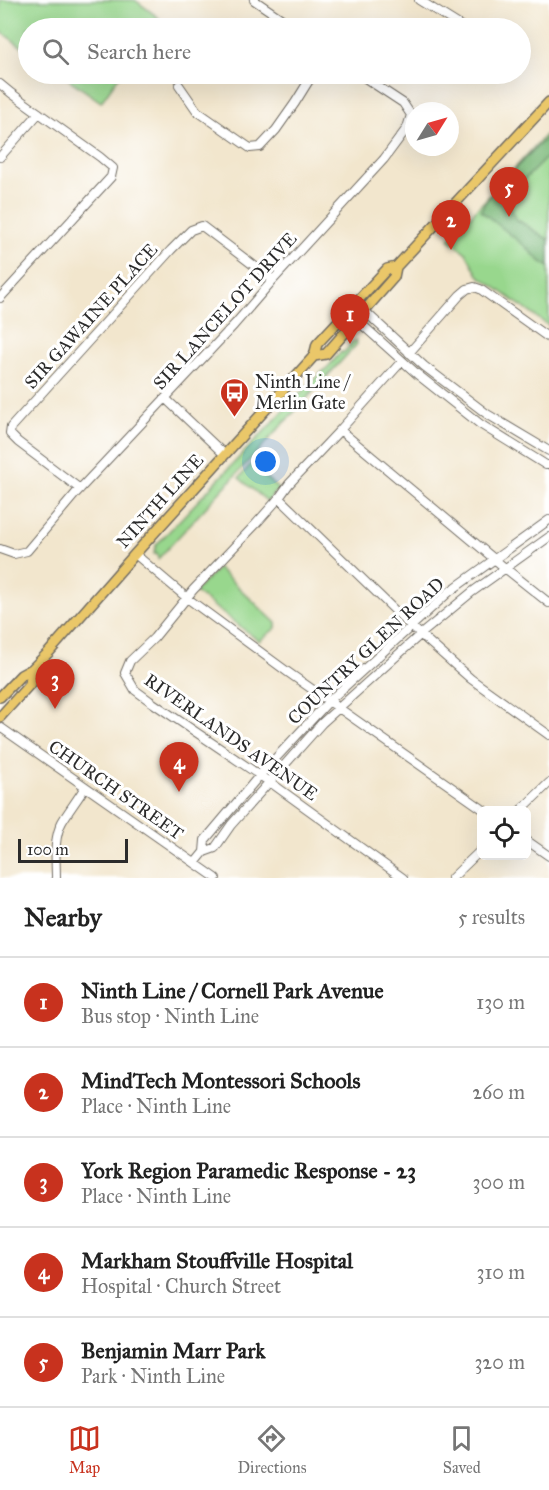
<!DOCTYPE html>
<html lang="en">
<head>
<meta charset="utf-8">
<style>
	:root { --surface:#fff; --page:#f2f2f2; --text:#222; --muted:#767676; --line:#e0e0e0; --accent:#c8321e }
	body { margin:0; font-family:"IM FELL Great Primer",serif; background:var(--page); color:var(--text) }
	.controls { position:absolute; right:18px; bottom:18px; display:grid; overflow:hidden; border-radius:9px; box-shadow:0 6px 24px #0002 }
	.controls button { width:54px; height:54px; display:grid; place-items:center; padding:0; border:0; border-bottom:2px solid var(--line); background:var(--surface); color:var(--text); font:30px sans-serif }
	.compass { position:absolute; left:405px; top:102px; width:54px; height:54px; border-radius:50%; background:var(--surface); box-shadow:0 6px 24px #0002; rotate:53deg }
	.scale { position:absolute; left:18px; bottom:15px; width:110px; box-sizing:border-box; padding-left:6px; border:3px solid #2b2b2b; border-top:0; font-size:16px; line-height:21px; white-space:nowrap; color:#2b2b2b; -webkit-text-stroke:4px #fff; paint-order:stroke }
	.you { position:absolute; left:266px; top:462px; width:21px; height:21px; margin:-15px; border:4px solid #fff; border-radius:50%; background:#1a73e8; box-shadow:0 0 0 9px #1a73e833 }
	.badge { display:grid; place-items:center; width:39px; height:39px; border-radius:50%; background:var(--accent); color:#fff; font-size:20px; font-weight:700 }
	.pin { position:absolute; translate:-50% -50px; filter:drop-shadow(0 2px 3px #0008) }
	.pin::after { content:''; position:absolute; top:32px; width:21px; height:18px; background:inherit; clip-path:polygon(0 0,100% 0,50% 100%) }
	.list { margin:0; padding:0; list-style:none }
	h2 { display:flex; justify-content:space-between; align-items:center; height:78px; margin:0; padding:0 24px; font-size:26px }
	h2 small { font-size:20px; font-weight:400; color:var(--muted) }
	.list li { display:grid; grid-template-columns:39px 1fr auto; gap:18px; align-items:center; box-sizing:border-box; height:90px; padding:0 24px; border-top:2px solid var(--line) }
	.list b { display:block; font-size:22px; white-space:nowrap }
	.list p { margin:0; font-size:20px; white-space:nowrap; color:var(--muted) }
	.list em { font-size:20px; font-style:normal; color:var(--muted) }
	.icon { flex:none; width:33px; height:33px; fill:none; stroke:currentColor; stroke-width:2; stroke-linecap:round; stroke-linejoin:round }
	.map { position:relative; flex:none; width:549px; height:878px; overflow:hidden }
	.search { position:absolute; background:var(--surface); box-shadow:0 6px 24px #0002; left:18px; right:18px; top:18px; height:66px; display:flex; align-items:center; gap:15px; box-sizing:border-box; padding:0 21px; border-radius:33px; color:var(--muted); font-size:22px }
	.sheet { height:528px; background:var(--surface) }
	nav { display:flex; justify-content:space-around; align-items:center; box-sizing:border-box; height:84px; border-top:2px solid var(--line); background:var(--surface); font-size:16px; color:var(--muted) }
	nav a { display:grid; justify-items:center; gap:3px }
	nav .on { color:var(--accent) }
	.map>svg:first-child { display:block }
	.green { fill:#98d78d; stroke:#62815c; stroke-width:1.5 }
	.forest { fill:#7ab878; stroke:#527252; stroke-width:1.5 }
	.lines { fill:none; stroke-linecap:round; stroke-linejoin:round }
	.minor-casing { stroke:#716c64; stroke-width:10 }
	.major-casing { stroke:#716c64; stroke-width:12 }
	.minor { stroke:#fff; stroke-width:8 }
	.major { stroke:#eac769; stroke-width:9 }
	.labels { text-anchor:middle; stroke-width:6; stroke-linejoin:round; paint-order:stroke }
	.street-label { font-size:18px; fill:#2b2b2b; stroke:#fff }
	.poi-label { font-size:18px; fill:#2b2b2b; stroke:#fff; text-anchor:start }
</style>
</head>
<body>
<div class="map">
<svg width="549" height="878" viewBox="0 0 549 878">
	<rect width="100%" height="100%" fill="#fff"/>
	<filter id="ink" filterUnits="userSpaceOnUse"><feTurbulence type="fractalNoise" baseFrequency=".0167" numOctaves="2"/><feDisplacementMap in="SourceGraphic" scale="12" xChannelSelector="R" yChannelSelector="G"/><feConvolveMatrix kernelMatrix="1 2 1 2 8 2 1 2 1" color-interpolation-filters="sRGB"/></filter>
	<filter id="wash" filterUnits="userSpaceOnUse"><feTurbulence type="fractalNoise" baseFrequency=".008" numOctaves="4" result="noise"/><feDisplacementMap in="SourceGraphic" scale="24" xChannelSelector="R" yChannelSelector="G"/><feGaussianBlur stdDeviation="1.35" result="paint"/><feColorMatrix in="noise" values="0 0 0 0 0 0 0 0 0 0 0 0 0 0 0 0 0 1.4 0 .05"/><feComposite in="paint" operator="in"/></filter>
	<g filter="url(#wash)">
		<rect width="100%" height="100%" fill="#f2e6cd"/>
		<!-- green -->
		<path class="green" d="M0 0H135L159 18 152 28H28V51L0 31Z
			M61 74H121L101 102Z
			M549 131V326L478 275 466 253 449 239Z
			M356 340 357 344 158 559 157 554H154L156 545 311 382 329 366 341 352 343 353 350 346 349 345Z
			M251 464 279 490 273 494 268 502 239 478Z
			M218 568 276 623V628L259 641 195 592Z"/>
		<!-- forest -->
		<path class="forest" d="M549 135V155L506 198 516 219 549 240V267L541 262 526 247 481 211C484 196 535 149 549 135Z"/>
	</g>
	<g filter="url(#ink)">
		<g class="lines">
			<defs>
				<path id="minor" d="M254 0 295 28
					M419 0 464 28
					M0 84 11 93 100 157 113 168 111 177 0 298
					M179 85 197 111 250 148 260 147 276 130 295 103 313 74
					M0 157 39 113
					M356 303 424 366 487 414 549 451
					M348 312 417 374 480 424 546 465H549
					M409 353 460 295 467 289 474 287 480 289 549 338
					M402 361 340 430 289 484 279 498 255 525 193 590 154 638 130 661 125 673 135 690 150 701 274 785 403 878
					M166 399 224 454
					M340 430 505 568 549 603
					M80 489 18 442 10 434 11 427 171 250 191 230 202 226 273 280
					M279 498 411 626 455 665 471 679 549 735
					M0 549 14 554 27 551 76 493 234 325 273 280 384 159 407 128 411 115 403 103 359 74
					M135 554 187 598 289 673 484 810
					M0 727 216 878
					M521 810 549 783
					M526 840 549 856
					M204 852 205 840 259 776 329 701 449 592 549 520
					M195 863 204 852 215 848 231 825 322 723 421 634 472 592 549 537
					M56 878C56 860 53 839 62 822 69 810 78 799 85 787
					M452 878 482 849"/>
				<path id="major" d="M314 356 326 354 394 277 396 267 549 102
					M0 697 21 675 32 669 49 652 135 554 314 356 317 344 387 269 396 267
					M0 717 30 684 32 669"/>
			</defs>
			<!-- minor casing -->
			<use href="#minor" class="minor-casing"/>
			<!-- major casing -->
			<use href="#major" class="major-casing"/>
			<!-- minor -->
			<use href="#minor" class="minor"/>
			<!-- major -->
			<use href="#major" class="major"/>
		</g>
	</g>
	<!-- icons -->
	<defs>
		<symbol id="bus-pin" viewBox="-11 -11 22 30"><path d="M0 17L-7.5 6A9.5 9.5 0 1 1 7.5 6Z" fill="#c8321e" stroke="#fff"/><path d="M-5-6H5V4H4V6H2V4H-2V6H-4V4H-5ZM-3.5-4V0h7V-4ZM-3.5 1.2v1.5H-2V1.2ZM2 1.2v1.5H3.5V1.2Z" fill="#fff"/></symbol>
	</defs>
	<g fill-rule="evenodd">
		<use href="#bus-pin" x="218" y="376" width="33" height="45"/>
	</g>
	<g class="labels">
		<!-- street labels -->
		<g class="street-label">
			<text transform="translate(225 311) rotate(-48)" y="6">SIR LANCELOT DRIVE</text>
			<text transform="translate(91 316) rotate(-48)" y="6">SIR GAWAINE PLACE</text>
			<text transform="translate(160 501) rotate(-48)" y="6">NINTH LINE</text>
			<text transform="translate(366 651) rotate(-43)" y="6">COUNTRY GLEN ROAD</text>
			<text transform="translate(231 737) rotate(35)" y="6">RIVERLANDS AVENUE</text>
			<text transform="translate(116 790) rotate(35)" y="6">CHURCH STREET</text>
		</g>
		<!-- poi labels -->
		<g class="poi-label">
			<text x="255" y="388">Ninth Line /<tspan x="255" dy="21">Merlin Gate</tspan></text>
		</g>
	</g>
</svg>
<div class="controls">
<button><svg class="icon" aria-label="locate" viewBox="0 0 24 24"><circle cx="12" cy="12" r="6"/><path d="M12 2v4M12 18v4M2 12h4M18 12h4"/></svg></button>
</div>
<svg class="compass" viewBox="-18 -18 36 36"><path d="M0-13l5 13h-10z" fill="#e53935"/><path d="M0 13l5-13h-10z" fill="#767676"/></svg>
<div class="scale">100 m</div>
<div class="you"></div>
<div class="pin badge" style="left:350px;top:344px">1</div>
<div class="pin badge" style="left:451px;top:250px">2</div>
<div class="pin badge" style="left:55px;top:709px">3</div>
<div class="pin badge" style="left:179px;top:792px">4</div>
<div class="pin badge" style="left:509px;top:217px">5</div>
<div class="search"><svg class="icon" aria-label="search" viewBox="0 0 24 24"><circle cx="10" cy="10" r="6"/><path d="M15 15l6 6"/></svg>Search here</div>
</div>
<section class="sheet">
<h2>Nearby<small>5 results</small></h2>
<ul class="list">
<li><span class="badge">1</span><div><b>Ninth Line / Cornell Park Avenue</b><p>Bus stop · Ninth Line</p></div><em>130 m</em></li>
<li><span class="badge">2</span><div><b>MindTech Montessori Schools</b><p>Place · Ninth Line</p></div><em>260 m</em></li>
<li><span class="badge">3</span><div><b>York Region Paramedic Response - 23</b><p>Place · Ninth Line</p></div><em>300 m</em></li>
<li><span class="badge">4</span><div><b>Markham Stouffville Hospital</b><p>Hospital · Church Street</p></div><em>310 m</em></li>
<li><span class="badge">5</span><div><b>Benjamin Marr Park</b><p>Park · Ninth Line</p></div><em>320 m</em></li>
</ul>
</section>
<nav>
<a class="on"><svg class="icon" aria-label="map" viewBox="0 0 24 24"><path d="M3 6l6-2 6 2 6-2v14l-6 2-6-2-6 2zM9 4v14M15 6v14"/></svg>Map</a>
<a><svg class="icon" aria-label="directions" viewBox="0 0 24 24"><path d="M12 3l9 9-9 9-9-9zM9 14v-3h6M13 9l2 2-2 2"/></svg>Directions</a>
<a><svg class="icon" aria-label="saved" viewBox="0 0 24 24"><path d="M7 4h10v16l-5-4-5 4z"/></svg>Saved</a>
</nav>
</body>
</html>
